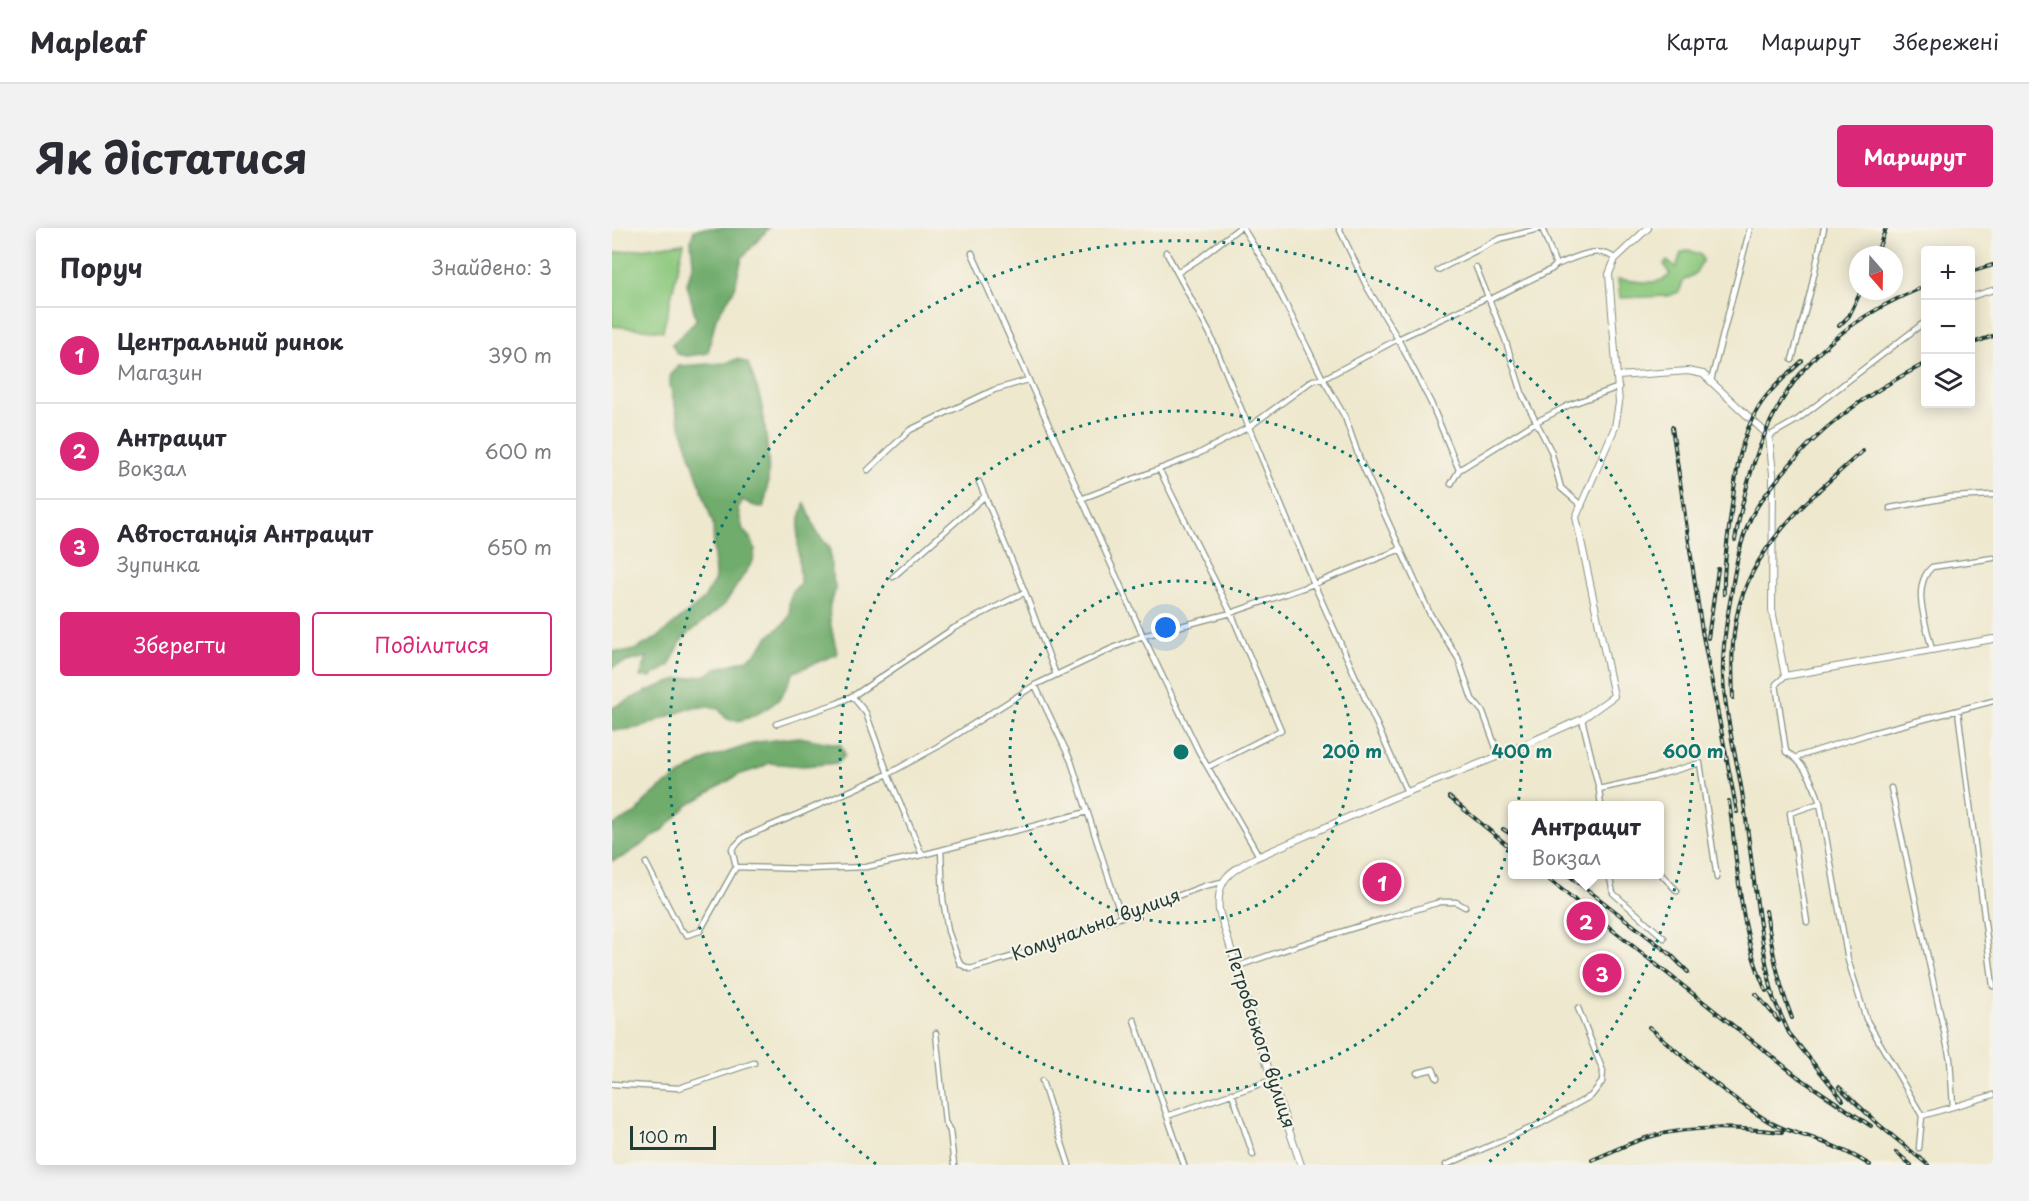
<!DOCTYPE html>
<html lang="uk">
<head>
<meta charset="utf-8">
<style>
	:root { --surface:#fff; --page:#f2f2f3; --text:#2b2b33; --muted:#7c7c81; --line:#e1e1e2; --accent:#db2777 }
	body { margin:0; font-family:"Playpen Sans",sans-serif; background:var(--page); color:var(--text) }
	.controls { position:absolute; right:18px; top:18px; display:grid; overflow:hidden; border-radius:6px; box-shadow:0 3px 15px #0003 }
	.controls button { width:54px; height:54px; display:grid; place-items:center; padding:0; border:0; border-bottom:2px solid var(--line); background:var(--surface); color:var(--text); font:30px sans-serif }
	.compass { position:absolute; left:1237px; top:18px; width:54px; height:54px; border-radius:50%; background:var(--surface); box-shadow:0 3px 15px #0003; rotate:160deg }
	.scale { position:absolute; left:18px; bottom:15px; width:86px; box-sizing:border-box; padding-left:6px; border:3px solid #1f3d34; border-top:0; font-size:16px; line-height:21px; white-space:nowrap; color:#1f3d34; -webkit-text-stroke:4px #f7f3e8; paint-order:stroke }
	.you { position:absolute; left:554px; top:400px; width:21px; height:21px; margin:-15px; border:4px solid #fff; border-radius:50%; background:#1a73e8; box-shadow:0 0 0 9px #1a73e833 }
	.badge { display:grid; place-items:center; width:39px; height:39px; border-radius:50%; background:var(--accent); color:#fff; font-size:20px; font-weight:700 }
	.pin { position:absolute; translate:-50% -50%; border:3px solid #fff; box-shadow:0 2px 6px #0006 }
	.popup { position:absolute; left:896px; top:573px; width:156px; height:78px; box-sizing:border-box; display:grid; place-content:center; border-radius:6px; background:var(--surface); filter:drop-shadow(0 2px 4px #0005); font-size:20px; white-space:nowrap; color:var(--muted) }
	.popup b { font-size:22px; color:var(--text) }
	.popup::after { content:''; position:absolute; left:50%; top:100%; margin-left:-12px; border:12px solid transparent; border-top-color:var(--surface) }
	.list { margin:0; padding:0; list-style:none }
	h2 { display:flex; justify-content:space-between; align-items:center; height:78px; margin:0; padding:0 24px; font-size:26px }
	h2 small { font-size:20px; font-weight:400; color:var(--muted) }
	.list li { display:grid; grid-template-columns:39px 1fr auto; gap:18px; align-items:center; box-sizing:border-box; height:96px; padding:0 24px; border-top:2px solid var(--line) }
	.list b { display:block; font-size:22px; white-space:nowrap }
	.list p { margin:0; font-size:20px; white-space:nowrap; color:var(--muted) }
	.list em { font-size:20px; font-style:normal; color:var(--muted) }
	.actions { display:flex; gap:12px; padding:18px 24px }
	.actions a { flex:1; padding:14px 0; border:2px solid var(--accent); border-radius:6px; text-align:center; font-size:21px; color:var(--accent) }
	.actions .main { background:var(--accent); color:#fff }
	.icon { flex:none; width:33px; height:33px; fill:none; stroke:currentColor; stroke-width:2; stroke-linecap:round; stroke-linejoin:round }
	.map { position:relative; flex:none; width:1381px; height:937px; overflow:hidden; border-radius:6px }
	header { display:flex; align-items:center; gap:36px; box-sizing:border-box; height:84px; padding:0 30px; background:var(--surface); border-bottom:2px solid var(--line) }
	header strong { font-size:28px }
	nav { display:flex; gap:33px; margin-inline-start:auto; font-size:21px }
	.intro { display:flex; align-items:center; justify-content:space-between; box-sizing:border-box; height:144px; padding:0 36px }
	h1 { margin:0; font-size:42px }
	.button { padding:15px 27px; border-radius:6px; background:var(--accent); color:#fff; font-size:21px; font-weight:700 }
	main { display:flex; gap:36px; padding:0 36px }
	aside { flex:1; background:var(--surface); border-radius:6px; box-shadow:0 3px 15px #0003 }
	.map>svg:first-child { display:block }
	.green { fill:#8ac77c; stroke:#548258; stroke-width:1.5 }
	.forest { fill:#6fac6c; stroke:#477450; stroke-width:1.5 }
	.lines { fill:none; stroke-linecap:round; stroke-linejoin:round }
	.minor-casing { stroke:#869281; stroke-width:7 }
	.tertiary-casing { stroke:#869281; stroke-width:8 }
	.minor { stroke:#fff; stroke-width:4.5 }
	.tertiary { stroke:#fff; stroke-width:6 }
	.rail-casing { stroke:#1f3d34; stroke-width:4 }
	.rail { stroke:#f7f3e8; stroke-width:1.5; stroke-dasharray:4.5; stroke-linecap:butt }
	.ring { fill:none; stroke:#0f766e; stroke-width:3; stroke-dasharray:3 6 }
	.labels { text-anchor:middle; stroke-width:4.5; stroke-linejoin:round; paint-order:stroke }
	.street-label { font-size:18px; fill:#1f3d34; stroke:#f7f3e8 }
	.centre { fill:#0f766e; stroke:#f7f3e8; stroke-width:3 }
	.ring-label { font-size:18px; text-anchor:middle; font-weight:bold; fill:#0f766e; stroke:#f7f3e8; stroke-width:4.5; stroke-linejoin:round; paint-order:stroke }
</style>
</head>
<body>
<header>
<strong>Mapleaf</strong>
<nav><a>Карта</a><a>Маршрут</a><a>Збережені</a></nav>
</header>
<div class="intro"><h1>Як дістатися</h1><a class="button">Маршрут</a></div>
<main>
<aside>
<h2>Поруч<small>Знайдено: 3</small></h2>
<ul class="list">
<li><span class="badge">1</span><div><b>Центральний ринок</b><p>Магазин</p></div><em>390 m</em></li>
<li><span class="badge">2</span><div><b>Антрацит</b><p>Вокзал</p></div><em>600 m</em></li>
<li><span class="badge">3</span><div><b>Автостанція Антрацит</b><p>Зупинка</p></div><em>650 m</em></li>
</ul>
<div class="actions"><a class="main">Зберегти</a><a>Поділитися</a></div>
</aside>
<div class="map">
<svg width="1381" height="937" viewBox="0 0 1381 937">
	<rect width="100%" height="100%" fill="#f7f3e8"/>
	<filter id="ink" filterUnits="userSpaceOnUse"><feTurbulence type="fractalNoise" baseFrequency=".0167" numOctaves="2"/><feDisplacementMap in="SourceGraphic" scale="12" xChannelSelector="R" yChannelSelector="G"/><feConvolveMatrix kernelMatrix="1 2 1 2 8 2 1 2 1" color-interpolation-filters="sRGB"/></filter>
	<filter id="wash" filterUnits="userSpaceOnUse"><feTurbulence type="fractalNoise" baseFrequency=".008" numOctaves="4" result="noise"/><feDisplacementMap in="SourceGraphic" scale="24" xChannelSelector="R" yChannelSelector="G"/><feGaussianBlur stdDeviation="1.35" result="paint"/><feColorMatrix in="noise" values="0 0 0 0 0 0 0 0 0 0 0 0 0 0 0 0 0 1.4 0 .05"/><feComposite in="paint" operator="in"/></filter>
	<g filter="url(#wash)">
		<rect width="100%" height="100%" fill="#eee8ce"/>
		<!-- green -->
		<path class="green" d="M72 15 51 103 0 98V25Z
			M1077 22 1089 27 1091 32 1083 46 1072 52 1067 64 1055 68 1008 70 1006 51C1020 52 1048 60 1058 46L1052 36 1055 33 1064 40 1069 25Z"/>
		<!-- forest -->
		<path class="forest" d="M89 0H157L130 30 122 62 104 90 96 125 75 128 65 126 60 116C68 107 78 102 84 91L75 56 81 35 79 13 82 2Z
			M125 131 136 135C141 150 148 165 150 180 155 211 161 250 151 280L140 277 131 272 126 281 131 302 138 310 143 321 141 333 112 377 71 410 57 438 38 449H28L35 429C25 432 8 434 0 440V423L14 424 25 421 46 409 92 371 103 351 101 296 66 190 58 158V147L66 138 114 135Z
			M193 275 205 305 218 320 219 343 224 362C210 381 222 405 225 426L182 444C177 453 173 465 166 472 156 481 128 498 116 491 112 489 110 485 107 481 80 473 54 491 29 499 19 502 10 502 0 502V480L33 464 63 452 94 447 103 441 134 432 143 426 157 408 174 394 178 385 177 374 181 363 188 356C188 329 181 301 193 275Z
			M187 509 229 517 233 527 226 535 191 538 157 535 148 540 126 547 75 578 51 602 31 616 11 629 0 633V598L26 584 32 574 49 559 95 531 146 514Z"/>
	</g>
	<g filter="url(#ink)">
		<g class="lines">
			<defs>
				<path id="minor" d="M631 0 656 41 711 151 733 189 748 232 818 386 846 430 860 471 871 484 887 528
					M727 0 755 59 786 111 819 175 847 242
					M930 0 944 37
					M554 24 598 106 702 356 795 564
					M360 25 531 408 587 524 647 628
					M864 39 893 111 911 168 939 223 949 260 970 278
					M826 42 887 11 930 0
					M565 45 587 31 627 0
					M1358 69 1381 62
					M877 72 940 41 944 37C963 30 986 16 1003 31
					M1180 132 1198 65 1212 0
					M1099 153 1138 0
					M1157 208 1185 192 1314 93
					M547 241 619 385 669 502 596 539
					M256 242 298 202 382 162 416 152
					M367 254 413 364 444 447
					M839 256 847 242 924 194 957 177 1007 159
					M469 271 584 227 637 199 701 152 711 151 786 111 876 69
					M1278 280 1339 269 1381 267
					M281 349 373 268
					M1320 422C1315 397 1298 359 1320 339L1381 330
					M1173 448 1164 456 1174 524C1192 533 1202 556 1208 575L1236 732 1254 791 1310 888 1307 920
					M423 457 459 533 509 688
					M240 468 254 485 276 546 310 627
					M1346 483 1381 758
					M970 491 987 561 989 578
					M164 496 226 475 244 466 342 400 413 364
					M1185 529 1256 506 1381 473
					M1279 560 1338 831 1341 878
					M987 561 1041 549 1088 535 1105 650
					M329 622 331 671 336 703 348 736 358 741 419 723 592 658 610 654
					M34 635 68 701 75 707 88 703 124 639 120 621 132 609 191 584 276 546 325 519 423 457 503 419 531 408 619 385 702 356 789 321
					M124 639 194 641 254 639 310 627 475 584
					M1048 645 1065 663
					M997 646 1001 665 1052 710
					M1195 694 1178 585 1208 575
					M624 739C690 714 760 695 828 674H844L853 679
					M522 792 572 937
					M324 805 333 894 338 903 342 937
					M805 845 821 841 825 850
					M430 853 457 937
					M0 856 67 860 142 835
					M620 865 641 927
					M555 888 660 852
					M1310 888 1381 867
					M834 937 928 896 979 868 990 854 991 843 966 780"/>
				<path id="tertiary" d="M1006 148 1076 143 1091 146 1157 208 1161 246 1160 382 1173 448 1381 411
					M689 937 660 852 607 683C604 651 617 644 643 630L780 570 887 528 970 491 1002 468 964 289 1003 199 1007 175 997 46 1003 31 1036 0"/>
			</defs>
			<!-- minor casing -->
			<use href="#minor" class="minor-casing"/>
			<!-- tertiary casing -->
			<use href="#tertiary" class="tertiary-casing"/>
			<!-- minor -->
			<use href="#minor" class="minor"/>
			<!-- tertiary -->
			<use href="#tertiary" class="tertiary"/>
			<defs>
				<path id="rail" d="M1264 27 1274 0
					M1358 44 1381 37
					M1227 98 1237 88 1249 63
					M1358 116 1381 108
					M1060 199 1090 403 1125 584
					M1123 312C1146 185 1190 107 1314 58
					M1112 366C1111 341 1115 316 1118 292 1123 255 1126 213 1146 180 1157 162 1175 147 1190 133
					M1096 410 1106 341
					M1121 470C1120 442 1119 415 1125 387 1139 318 1201 267 1251 223
					M837 569 900 621
					M1117 573C1126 637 1127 704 1154 763
					M891 601 900 607
					M930 646 1186 849 1259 898
					M955 646 1057 725 1076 744
					M1154 683C1160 720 1166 755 1180 790
					M1158 763 1177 805 1231 872
					M1144 766 1167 793
					M1161 768C1146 703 1141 636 1131 570 1125 530 1113 490 1111 449 1110 422 1114 395 1119 368 1122 345 1126 323 1134 302 1140 283 1153 267 1165 252 1206 200 1255 165 1314 135
					M1037 799C1075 832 1113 867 1156 893 1173 903 1190 906 1208 913 1225 919 1242 927 1258 937
					M1227 859 1266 896 1316 937
					M1284 924 1299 937
					M980 932C1000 924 1020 913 1041 908 1083 897 1128 900 1170 904"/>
			</defs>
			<!-- rail casing -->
			<use href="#rail" class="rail-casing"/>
			<!-- rail -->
			<use href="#rail" class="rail"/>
		</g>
	</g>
	<!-- distance rings -->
	<g class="ring">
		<circle cx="569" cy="524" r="171"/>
		<circle cx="569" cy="524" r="341"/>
		<path d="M264 936A512 512 0 1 1 874 936"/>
	</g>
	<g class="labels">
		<!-- street labels -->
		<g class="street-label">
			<text transform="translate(484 697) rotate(-20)" y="6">Комунальна вулиця</text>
			<text transform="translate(648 810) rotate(72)" y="6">Петровського вулиця</text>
		</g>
	</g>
	<circle cx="569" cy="524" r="9" class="centre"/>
	<g class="ring-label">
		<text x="740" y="530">200 m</text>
		<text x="910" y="530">400 m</text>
		<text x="1081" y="530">600 m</text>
	</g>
</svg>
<div class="controls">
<button>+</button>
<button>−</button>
<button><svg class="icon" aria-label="layers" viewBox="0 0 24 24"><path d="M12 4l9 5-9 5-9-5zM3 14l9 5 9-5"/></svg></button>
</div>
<svg class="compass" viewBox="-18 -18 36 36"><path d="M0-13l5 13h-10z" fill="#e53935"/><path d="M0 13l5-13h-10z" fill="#7c7c81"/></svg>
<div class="scale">100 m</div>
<div class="you"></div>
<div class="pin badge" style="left:770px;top:654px">1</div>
<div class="pin badge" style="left:974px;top:693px">2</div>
<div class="popup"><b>Антрацит</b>Вокзал</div>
<div class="pin badge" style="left:990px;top:745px">3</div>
</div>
</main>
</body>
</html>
